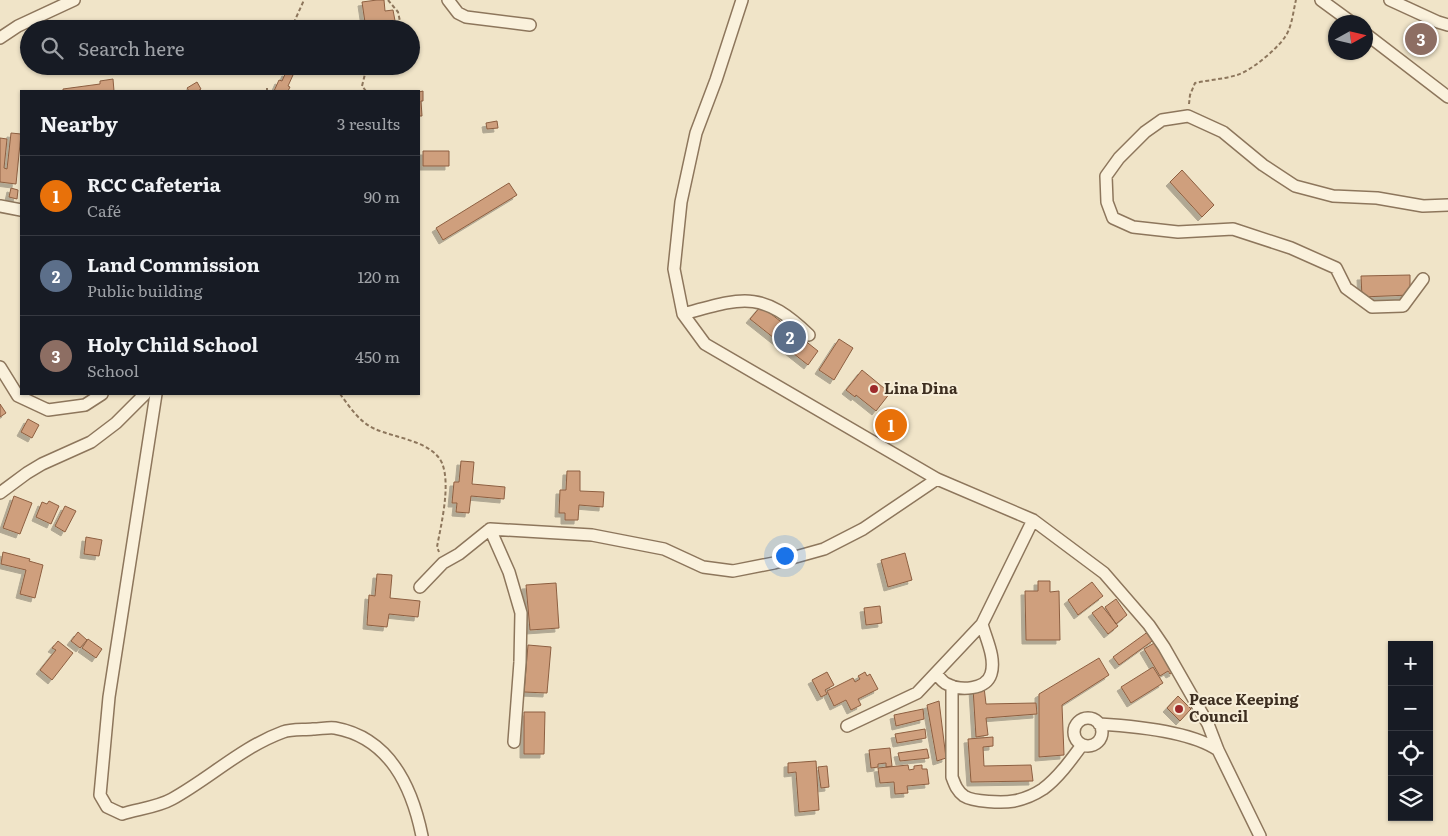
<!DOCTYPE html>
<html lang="en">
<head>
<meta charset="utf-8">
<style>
	:root { --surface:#171b24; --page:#20242c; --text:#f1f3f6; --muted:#9ea1a6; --line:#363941; --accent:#cc999b }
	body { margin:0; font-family:Literata,serif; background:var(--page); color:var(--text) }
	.controls { position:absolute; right:15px; bottom:15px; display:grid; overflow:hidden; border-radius:0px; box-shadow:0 1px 4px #0004 }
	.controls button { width:45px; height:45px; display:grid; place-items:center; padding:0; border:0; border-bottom:1px solid var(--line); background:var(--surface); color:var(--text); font:25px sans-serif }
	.compass { position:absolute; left:1328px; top:15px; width:45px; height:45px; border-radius:50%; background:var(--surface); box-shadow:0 1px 4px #0004; rotate:82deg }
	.you { position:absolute; left:784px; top:555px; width:18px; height:18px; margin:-12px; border:4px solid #fff; border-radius:50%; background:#1a73e8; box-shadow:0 0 0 8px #1a73e833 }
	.badge { display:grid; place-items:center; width:32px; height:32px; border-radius:50%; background:var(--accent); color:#fff; font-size:16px; font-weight:700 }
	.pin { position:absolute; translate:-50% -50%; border:2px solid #fff; box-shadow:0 1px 5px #0006 }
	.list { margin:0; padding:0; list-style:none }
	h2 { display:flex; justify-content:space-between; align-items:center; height:65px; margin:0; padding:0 20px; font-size:21px }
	h2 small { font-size:16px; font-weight:400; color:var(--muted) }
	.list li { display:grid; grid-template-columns:32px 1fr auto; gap:15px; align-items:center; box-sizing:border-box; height:80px; padding:0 20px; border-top:1px solid var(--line) }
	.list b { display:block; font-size:19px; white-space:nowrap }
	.list p { margin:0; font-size:16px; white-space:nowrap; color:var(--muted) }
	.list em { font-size:16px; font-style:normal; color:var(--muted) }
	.icon { flex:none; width:28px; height:28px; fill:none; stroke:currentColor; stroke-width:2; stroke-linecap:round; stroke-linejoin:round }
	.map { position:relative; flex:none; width:1448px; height:836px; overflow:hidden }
	.search { position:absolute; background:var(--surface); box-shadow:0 1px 4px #0004; left:20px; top:20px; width:400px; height:55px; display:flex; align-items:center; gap:12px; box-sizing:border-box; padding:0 18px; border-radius:28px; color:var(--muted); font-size:19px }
	.panel { position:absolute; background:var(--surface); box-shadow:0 1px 4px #0004; left:20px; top:90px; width:400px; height:305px; border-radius:0px }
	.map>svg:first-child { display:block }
	.building { fill:#cf9f7d; stroke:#8d5f41; filter:url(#shadow) }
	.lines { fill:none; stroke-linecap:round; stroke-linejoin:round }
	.minor-casing { stroke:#8d765c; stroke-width:14 }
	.path { stroke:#8d765c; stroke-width:2; stroke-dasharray:4 2.5; stroke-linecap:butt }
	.minor { stroke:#faf1dc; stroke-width:11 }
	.poi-dot { fill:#9e2a2b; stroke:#f7eed8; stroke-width:2 }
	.labels { text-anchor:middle; stroke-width:4; stroke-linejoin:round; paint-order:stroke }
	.poi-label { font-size:15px; font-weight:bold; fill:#3d2e20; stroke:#f7eed8; text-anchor:start }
</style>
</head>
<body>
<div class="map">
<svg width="1448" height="836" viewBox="0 0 1448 836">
	<defs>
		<filter id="shadow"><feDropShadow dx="-4" dy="4" stdDeviation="0" flood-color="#0004"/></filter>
	</defs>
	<rect width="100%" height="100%" fill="#f0e4c8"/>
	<!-- building -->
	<path class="building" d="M377 0H384L385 11 393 10 396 26 366 29 362 2Z
		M286 72 293 75 288 86 290 87 288 91H274L279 80 282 81Z
		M113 79 114 91H63V89L100 84V81Z
		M197 82 201 89 198 91H189L187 88Z
		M423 91V101H421L422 116H419V92Z
		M497 121 498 128 487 129 486 123Z
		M11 133 21 134 16 184 0 182V138L7 139 4 168 7 169Z
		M423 151H449V166H423Z
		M1182 170 1214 205 1202 217 1170 182Z
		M509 183 517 195 443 240 436 228Z
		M11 188 18 190 17 199 9 197Z
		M1410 275V295L1362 297 1361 276Z
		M761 306 818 351 808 365 750 319Z
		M839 339 853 348 834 380 819 370Z
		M862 370 890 393 876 411 856 395 855 397 846 390Z
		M0 404 6 413 0 417Z
		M28 419 39 425 32 438 21 432Z
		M461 461 474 462 472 484 505 487 504 499 471 496 469 513 456 512 457 503H452L454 482H459Z
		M567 471H580V491L604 492 603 507 579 505 578 520H565V513H559L560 490H566Z
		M14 496 32 503 20 534 3 528Z
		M49 501 59 506 51 524 36 517 42 502 47 504Z
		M65 506 76 511 65 532 55 526Z
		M86 537 102 540 99 556 84 554Z
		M3 552 30 559 29 561 43 565 35 598 20 594 26 570 1 564Z
		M905 553 912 580 888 587 881 560Z
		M377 574 392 575 390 598 420 601 418 617 389 614 387 627 367 625 369 595 375 596Z
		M1038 581H1050V592L1059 591 1060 640H1026L1025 591H1038Z
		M1092 582 1103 596 1078 615 1068 600Z
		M556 583 559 628 530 630 526 585Z
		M1116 599 1127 615 1116 624 1105 607Z
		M880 606 882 623 866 625 864 608Z
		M1102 606 1118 626 1108 634 1092 613Z
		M1149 631 1155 639 1119 665 1113 657Z
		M78 632 87 640 80 648 71 641Z
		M88 639 102 649 96 658 82 648Z
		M58 641 73 653 52 680 40 670 56 650 52 648Z
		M1156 642 1174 672 1170 674 1168 671 1160 676 1144 649Z
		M528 645 551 647 547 693 524 692Z
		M1099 658 1109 675 1062 705 1064 755 1039 757V694Z
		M1153 667 1163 683 1131 703 1121 687Z
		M827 672 834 685 825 690 827 694 821 697 812 680Z
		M865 672 867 676 870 674 878 689 858 699 861 705 851 710 846 700 834 706 827 691 853 678 855 682 860 679 858 676Z
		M984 687 986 704 1036 703 1037 714 986 718 988 735 976 737 973 688Z
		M1178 696 1191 709 1180 721 1167 708Z
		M939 701 946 758 937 761 927 705Z
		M923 709 924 719 896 726 894 715Z
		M524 712H545L544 754H524Z
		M925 729 926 738 897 743 895 734Z
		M993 737V746L983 747 984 766 1031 765 1033 781 971 782 968 739Z
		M890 748 892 766 886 767V763L878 764V767L871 768 869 750Z
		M927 749 929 758 900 761 898 753Z
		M816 761 819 810 799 812 796 772 788 773V763Z
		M908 765 909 770 914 769V766L922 765V769H927L929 784 907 786 908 793 895 794 894 782 880 783 878 768Z
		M827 766 829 787 821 788 818 767Z"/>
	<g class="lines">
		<defs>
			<path id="minor" d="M448 0 458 13 466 17 530 25
				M742 0 716 80 696 133 681 202 674 269 683 314 705 344 937 479 1033 520 1104 573 1149 625 1164 647 1208 724 1218 750 1260 836
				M1321 0 1351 22
				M1390 0 1438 22 1448 25
				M1366 34 1448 97
				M0 38 18 26 74 0
				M0 206 21 210
				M1423 279 1403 306 1372 307 1346 288 1336 268 1291 248 1233 229 1178 232 1133 227 1113 218 1107 202 1106 176 1119 158 1145 132 1162 120 1188 116 1223 132 1263 165 1295 186 1333 196 1377 198 1423 206 1448 205
				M683 314C742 298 761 289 809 335
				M0 367 18 396 48 410 85 405 102 394
				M156 394 109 697 100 795 107 807 122 814C138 809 158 807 172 799 210 778 242 747 283 732 291 729 303 730 313 729 320 729 329 727 335 728 390 738 412 787 422 836
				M0 493 27 473 42 464 91 442 116 423 145 394
				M490 529 509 572 521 613 520 662 514 742
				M420 587 443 563 459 554 490 529 592 535 664 549 703 567 733 571 774 563 824 549 863 529 937 479
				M936 673C939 677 942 682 947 684 960 691 986 690 991 674 996 658 986 639 982 624
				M952 686V777C955 785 957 791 964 796 973 802 1003 803 1014 801 1024 799 1034 795 1043 789 1058 778 1071 760 1082 745
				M1074 732a14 14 0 1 1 28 0a14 14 0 1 1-28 0Z
				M1099 724C1133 726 1190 731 1218 750
				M847 726 917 693 982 624 1033 520"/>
		</defs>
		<!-- minor casing -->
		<use href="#minor" class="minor-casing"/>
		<!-- path -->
		<path class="path" d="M388 0 398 12 401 26 400 29
			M291 29 304 0
			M281 67V66
			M267 91V88
			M366 91 362 86 365 74 379 73 381 66
			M1189 104 1190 95 1195 83C1209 80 1224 79 1237 75 1251 71 1277 49 1285 37 1292 27 1293 12 1296 0
			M340 394C350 407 359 422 375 429 395 438 432 441 442 463 451 485 441 525 437 547L439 552"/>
		<!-- minor -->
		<use href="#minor" class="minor"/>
	</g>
	<!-- markers -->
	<g class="poi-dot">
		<circle cx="874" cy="389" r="5"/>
		<circle cx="1179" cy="709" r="5"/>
	</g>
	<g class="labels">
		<!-- poi labels -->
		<g class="poi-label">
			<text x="884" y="394">Lina Dina</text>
			<text x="1189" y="705">Peace Keeping<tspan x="1189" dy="17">Council</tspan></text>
		</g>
	</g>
</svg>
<div class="controls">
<button>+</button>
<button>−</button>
<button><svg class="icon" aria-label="locate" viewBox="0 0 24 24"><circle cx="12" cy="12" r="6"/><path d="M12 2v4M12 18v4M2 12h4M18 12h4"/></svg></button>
<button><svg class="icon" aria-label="layers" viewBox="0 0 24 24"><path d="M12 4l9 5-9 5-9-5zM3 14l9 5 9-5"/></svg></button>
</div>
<svg class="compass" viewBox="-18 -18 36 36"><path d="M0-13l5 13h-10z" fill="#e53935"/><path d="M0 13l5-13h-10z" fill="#9ea1a6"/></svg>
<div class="you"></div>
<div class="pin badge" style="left:891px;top:425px;background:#e8710a">1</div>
<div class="pin badge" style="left:790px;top:337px;background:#5c6f8a">2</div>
<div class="pin badge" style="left:1421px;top:39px;background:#8d6e63">3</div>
<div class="search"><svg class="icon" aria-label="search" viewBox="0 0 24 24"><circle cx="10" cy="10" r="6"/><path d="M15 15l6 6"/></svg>Search here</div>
<section class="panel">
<h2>Nearby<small>3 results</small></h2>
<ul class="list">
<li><span class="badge" style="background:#e8710a">1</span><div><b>RCC Cafeteria</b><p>Café</p></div><em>90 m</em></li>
<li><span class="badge" style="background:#5c6f8a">2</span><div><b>Land Commission</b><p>Public building</p></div><em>120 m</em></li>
<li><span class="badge" style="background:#8d6e63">3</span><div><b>Holy Child School</b><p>School</p></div><em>450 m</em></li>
</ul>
</section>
</div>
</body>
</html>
